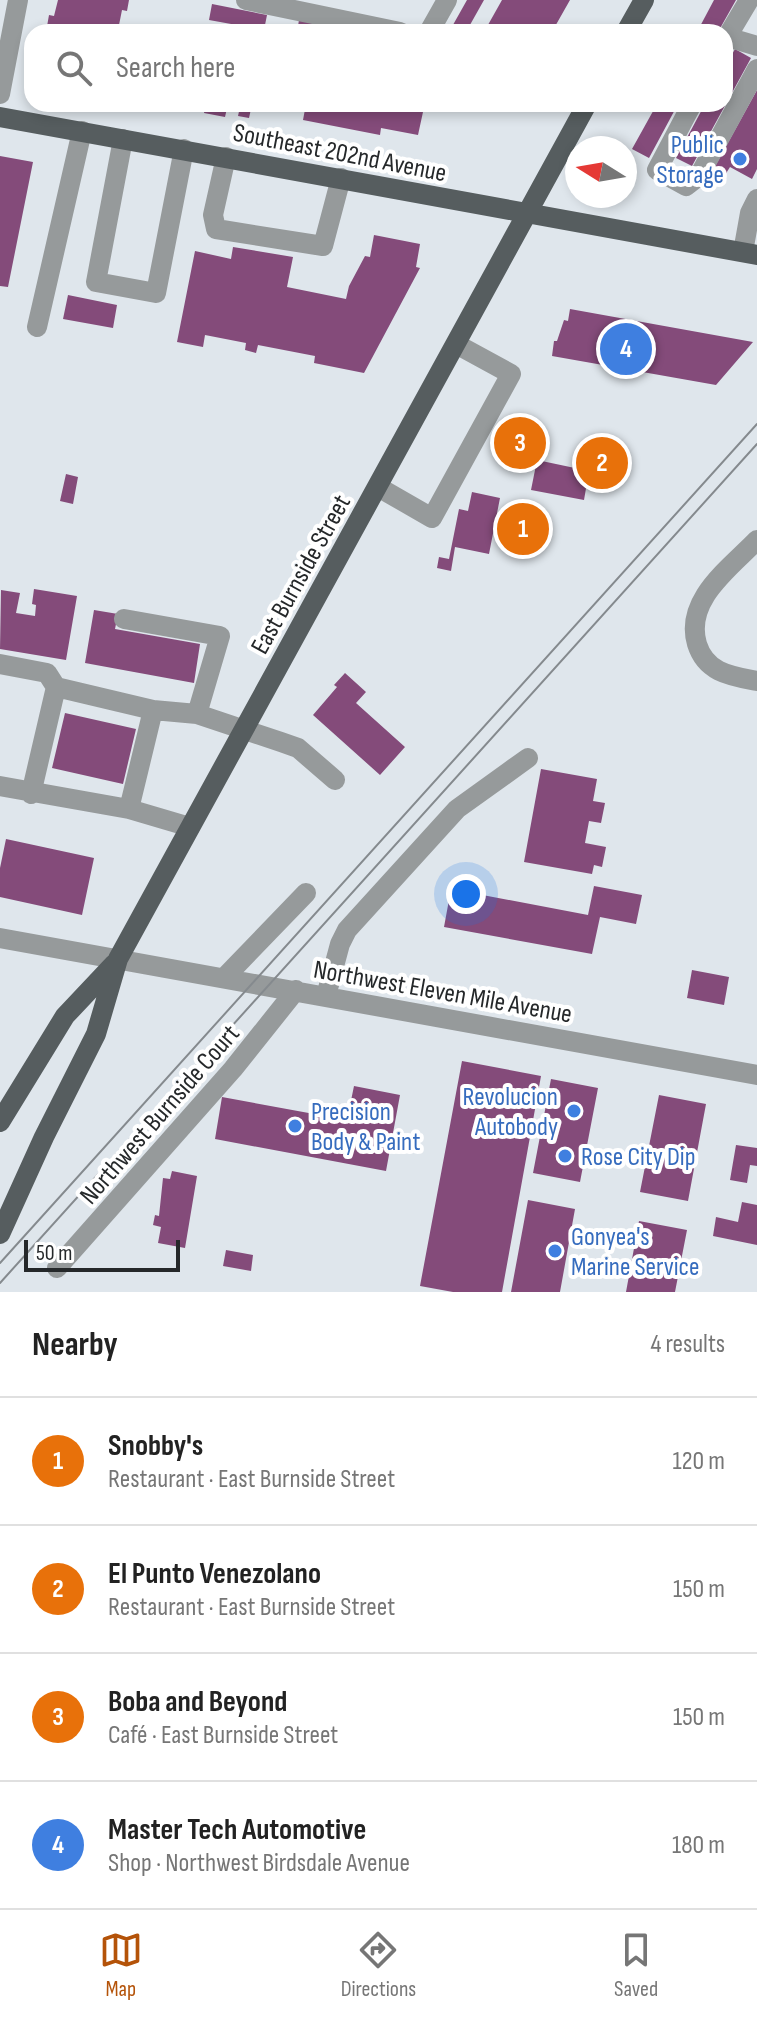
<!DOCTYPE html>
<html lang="en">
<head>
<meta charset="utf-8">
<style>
	:root { --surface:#fff; --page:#f6f6f6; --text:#222; --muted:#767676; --line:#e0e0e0; --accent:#b45309 }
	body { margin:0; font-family:"Sofia Sans Condensed",sans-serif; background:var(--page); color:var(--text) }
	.compass { position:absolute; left:565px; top:136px; width:72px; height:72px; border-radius:50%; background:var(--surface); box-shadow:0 4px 12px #0003; rotate:281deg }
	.scale { position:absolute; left:24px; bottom:20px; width:156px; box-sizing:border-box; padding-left:8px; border:4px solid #25282a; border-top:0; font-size:22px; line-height:28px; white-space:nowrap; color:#25282a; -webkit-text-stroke:6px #fff; paint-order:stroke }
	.you { position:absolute; left:466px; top:894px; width:28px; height:28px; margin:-20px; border:6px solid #fff; border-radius:50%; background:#1a73e8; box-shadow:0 0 0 12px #1a73e833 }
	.badge { display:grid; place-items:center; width:52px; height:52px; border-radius:50%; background:var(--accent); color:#fff; font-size:26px; font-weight:700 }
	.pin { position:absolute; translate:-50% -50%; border:4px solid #fff; box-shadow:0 2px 8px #0006 }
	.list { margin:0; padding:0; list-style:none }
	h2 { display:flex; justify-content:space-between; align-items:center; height:104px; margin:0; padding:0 32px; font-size:34px }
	h2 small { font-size:26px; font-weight:400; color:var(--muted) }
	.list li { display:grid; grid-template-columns:52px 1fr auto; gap:24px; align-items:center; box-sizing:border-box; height:128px; padding:0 32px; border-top:2px solid var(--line) }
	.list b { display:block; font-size:30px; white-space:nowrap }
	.list p { margin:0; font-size:26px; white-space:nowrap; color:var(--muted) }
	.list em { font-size:26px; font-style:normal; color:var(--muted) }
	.icon { flex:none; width:44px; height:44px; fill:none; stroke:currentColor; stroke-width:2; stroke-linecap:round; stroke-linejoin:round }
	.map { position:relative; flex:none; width:757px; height:1292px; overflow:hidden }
	.search { position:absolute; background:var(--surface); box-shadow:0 4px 12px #0003; left:24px; right:24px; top:24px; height:88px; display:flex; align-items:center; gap:20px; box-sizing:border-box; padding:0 28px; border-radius:24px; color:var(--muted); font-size:30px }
	.sheet { height:616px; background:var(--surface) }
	nav { display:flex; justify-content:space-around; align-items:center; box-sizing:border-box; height:112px; border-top:2px solid var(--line); background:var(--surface); font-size:22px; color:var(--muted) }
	nav a { display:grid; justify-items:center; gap:4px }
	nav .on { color:var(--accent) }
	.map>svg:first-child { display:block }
	.building { fill:#844b7a }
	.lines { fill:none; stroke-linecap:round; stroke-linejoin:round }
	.minor { stroke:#969a9b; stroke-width:20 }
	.major { stroke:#565d5f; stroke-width:20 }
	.tram { stroke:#858a8e; stroke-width:2 }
	.shop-dot { fill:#3f7fe0; stroke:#fff; stroke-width:3 }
	.labels { text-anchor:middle; stroke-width:8; stroke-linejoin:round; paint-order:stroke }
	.shop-label { font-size:26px; fill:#366cbe; stroke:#fff; text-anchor:start }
	.street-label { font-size:26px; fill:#25282a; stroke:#fff }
</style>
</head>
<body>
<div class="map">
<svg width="757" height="1292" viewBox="0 0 757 1292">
	<rect width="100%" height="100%" fill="#dfe6ec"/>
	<!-- building -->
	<path class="building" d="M58 0H129L127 11 122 10 119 25 123 26 122 32H46L49 15 54 16Z
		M467 0H484L466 32H449Z
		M502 0H570L553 30 557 32H484Z
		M714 0H736L718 32H697Z
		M212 4 267 15 264 30 209 20Z
		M299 20 349 31V32H297Z
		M735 49 751 58 692 166 676 158 705 104H725V67Z
		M757 90V169L752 179 730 167 725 175 714 168Z
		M206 104H228L225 117 204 113Z
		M233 104H258L257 110 251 109 249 118 238 116 240 107Z
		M306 104H429L426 112H423L418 135 381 128 380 135 303 120Z
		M657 104H678L649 158 632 149Z
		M0 156 33 162 8 287 0 286Z
		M374 235 420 244 416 267 420 268 364 373 314 363 315 356 258 345 256 353 245 350 246 343 205 335 203 347 177 342 195 251 231 259 233 247 293 257 287 287 346 299 349 286 365 256 370 257Z
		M68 295 117 305 113 328 63 319Z
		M570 309 753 342 716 385 552 356 554 341H557L564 320 568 321Z
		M537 460 589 471 584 500 531 490Z
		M66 474 78 477 73 504 60 501Z
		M472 492 500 498 489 554 455 547 451 571 437 568 439 557 449 559 459 509 468 511Z
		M34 589 77 596 66 660 0 649 1 590 20 593 16 613 35 616 36 605 32 604Z
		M94 610 118 614 115 629 200 644 194 683 85 663Z
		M345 673 366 692 356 703 405 747 380 775 313 715 337 687 334 685Z
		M65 713 136 729 123 784 52 768Z
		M541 769 597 779 593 801 605 803 601 823 589 821 585 843 606 847 602 867 594 865 592 874 524 862Z
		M6 839 94 858 82 915 0 897V868Z
		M594 886 642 895 636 924 600 917 592 954 444 927 451 889 588 915Z
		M692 970 729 977 724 1005 687 998Z
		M462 1061 541 1076 502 1292H453L420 1286Z
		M551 1079 598 1088 580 1182 533 1173Z
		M354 1086 400 1095 386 1171 215 1139 222 1097 347 1120Z
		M659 1095 706 1104 688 1201 640 1192Z
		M736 1145 757 1148V1166L750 1165 747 1183 730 1180Z
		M172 1171 197 1176 185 1248 158 1243 161 1227 153 1225 155 1215 159 1216 163 1178 170 1179Z
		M528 1200 575 1209 560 1292H511Z
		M742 1202 757 1205V1245L713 1236 716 1217 738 1222Z
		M639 1221 687 1230 675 1292H626Z
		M226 1250 253 1255 251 1271 223 1266Z"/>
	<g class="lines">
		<!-- minor -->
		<path class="minor" d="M246 0 400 32
			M749 0 727 37 757 46
			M429 32 447 0
			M0 94 18 0
			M692 104 657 170 686 186 699 176 757 69
			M123 139 96 282 156 293 184 149
			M226 157 213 215 216 229 323 246 341 178
			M743 252 750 213 757 199
			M37 327 82 131
			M378 487 432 518 511 374 456 344
			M757 540C730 568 684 600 697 644 706 673 731 676 757 681
			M124 619 220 636 197 714
			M0 664 47 673 56 687 153 710 197 714 281 742 298 748 335 780
			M0 786 129 809 190 827
			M31 794 56 687
			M129 809 153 710
			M0 938 757 1075
			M225 977 306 893
			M326 996 340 944 347 930 457 809 528 758
			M57 1268 233 1069 296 990"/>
		<!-- major -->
		<path class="major" d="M626 32 644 0
			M0 117 757 255
			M0 1122 65 1016 114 964
			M0 1234 44 1137 96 1034 118 959 587 104"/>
		<!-- tram -->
		<path class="tram" d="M0 1263 757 424
			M0 1283 757 444"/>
	</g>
	<!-- markers -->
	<g class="shop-dot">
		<circle cx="740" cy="159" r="8"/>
		<circle cx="574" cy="1111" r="8"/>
		<circle cx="295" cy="1126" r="8"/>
		<circle cx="565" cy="1156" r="8"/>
		<circle cx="555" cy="1251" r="8"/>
	</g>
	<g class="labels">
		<!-- shop labels -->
		<g class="shop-label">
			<text x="724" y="153" text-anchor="end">Public<tspan x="724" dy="30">Storage</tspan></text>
			<text x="558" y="1105" text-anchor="end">Revolucion<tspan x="558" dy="30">Autobody</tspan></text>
			<text x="311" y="1120">Precision<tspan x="311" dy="30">Body &amp; Paint</tspan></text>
			<text x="581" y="1165">Rose City Dip</text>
			<text x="571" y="1245">Gonyea's<tspan x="571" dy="30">Marine Service</tspan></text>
		</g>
		<!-- street labels -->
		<g class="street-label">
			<text transform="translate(340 152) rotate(11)" y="9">Southeast 202nd Avenue</text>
			<text transform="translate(300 574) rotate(-61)" y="9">East Burnside Street</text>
			<text transform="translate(443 991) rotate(10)" y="9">Northwest Eleven Mile Avenue</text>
			<text transform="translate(159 1114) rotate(-49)" y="9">Northwest Burnside Court</text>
		</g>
	</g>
</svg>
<svg class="compass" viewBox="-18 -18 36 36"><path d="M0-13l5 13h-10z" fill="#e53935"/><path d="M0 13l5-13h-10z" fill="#767676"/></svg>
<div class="scale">50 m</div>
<div class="you"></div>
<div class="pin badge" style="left:523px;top:529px;background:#e8710a">1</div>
<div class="pin badge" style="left:602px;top:463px;background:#e8710a">2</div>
<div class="pin badge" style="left:520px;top:443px;background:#e8710a">3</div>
<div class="pin badge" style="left:626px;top:349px;background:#3f7fe0">4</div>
<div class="search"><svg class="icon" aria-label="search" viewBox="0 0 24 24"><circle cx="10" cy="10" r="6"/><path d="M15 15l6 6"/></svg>Search here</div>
</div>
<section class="sheet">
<h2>Nearby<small>4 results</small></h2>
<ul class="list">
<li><span class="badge" style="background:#e8710a">1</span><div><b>Snobby's</b><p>Restaurant · East Burnside Street</p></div><em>120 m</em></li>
<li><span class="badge" style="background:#e8710a">2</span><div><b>El Punto Venezolano</b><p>Restaurant · East Burnside Street</p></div><em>150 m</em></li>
<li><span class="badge" style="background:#e8710a">3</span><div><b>Boba and Beyond</b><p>Café · East Burnside Street</p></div><em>150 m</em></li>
<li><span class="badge" style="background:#3f7fe0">4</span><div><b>Master Tech Automotive</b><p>Shop · Northwest Birdsdale Avenue</p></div><em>180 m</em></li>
</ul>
</section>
<nav>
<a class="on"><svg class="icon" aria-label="map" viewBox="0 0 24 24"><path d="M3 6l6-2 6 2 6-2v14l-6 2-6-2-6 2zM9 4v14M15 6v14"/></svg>Map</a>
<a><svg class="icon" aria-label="directions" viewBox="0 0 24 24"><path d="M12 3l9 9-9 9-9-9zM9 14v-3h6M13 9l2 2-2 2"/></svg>Directions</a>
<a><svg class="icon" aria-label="saved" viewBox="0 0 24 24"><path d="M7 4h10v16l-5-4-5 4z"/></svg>Saved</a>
</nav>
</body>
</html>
